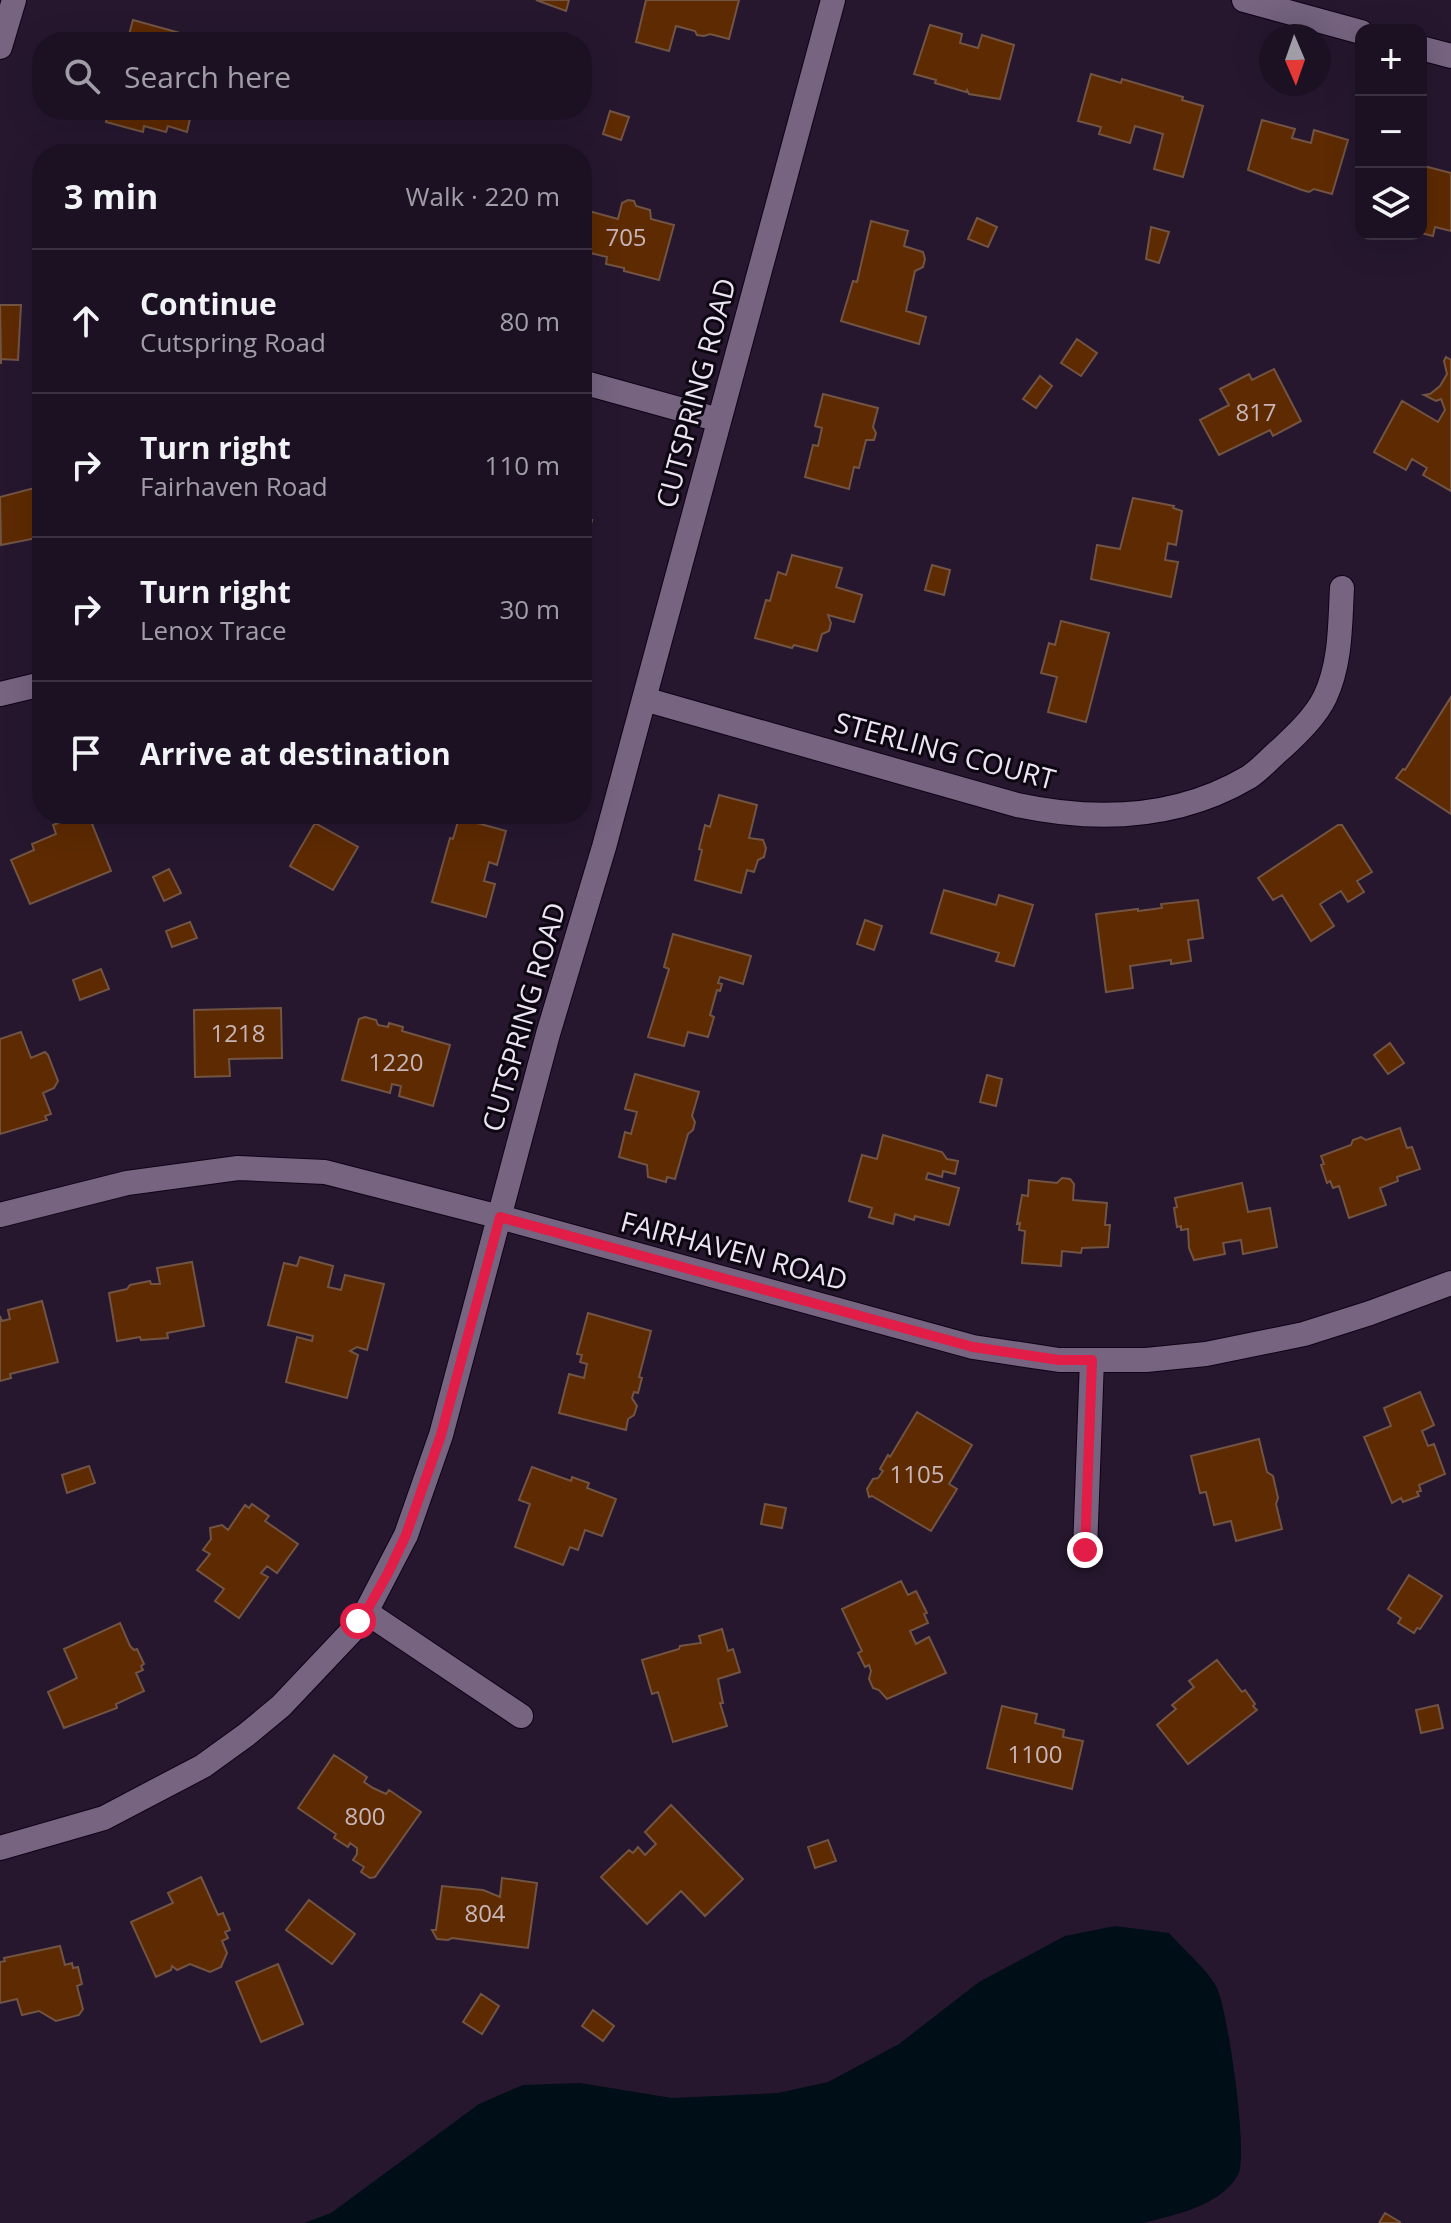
<!DOCTYPE html>
<html lang="en">
<head>
<meta charset="utf-8">
<style>
	:root { --surface:#1c1123; --page:#251a2b; --text:#f1f3f6; --muted:#a09da6; --line:#3a3141 }
	body { margin:0; font-family:"Open Sans",sans-serif; background:var(--page); color:var(--text) }
	.controls { position:absolute; right:24px; top:24px; display:grid; overflow:hidden; border-radius:16px; box-shadow:0 8px 32px #0002 }
	.controls button { width:72px; height:72px; display:grid; place-items:center; padding:0; border:0; border-bottom:2px solid var(--line); background:var(--surface); color:var(--text); font:40px sans-serif }
	.compass { position:absolute; left:1259px; top:24px; width:72px; height:72px; border-radius:50%; background:var(--surface); box-shadow:0 8px 32px #0002; rotate:178deg }
	.stop { position:absolute; width:24px; height:24px; margin:-18px; border:6px solid #e11d48; border-radius:50%; background:#fff }
	.stop.end { background:#e11d48; border-color:#fff; box-shadow:0 2px 8px #0008 }
	.list { margin:0; padding:0; list-style:none }
	h2 { display:flex; justify-content:space-between; align-items:center; height:104px; margin:0; padding:0 32px; font-size:34px }
	h2 small { font-size:26px; font-weight:400; color:var(--muted) }
	.list li { display:grid; grid-template-columns:52px 1fr auto; gap:24px; align-items:center; box-sizing:border-box; height:144px; padding:0 32px; border-top:2px solid var(--line) }
	.list b { display:block; font-size:30px; white-space:nowrap }
	.list p { margin:0; font-size:26px; white-space:nowrap; color:var(--muted) }
	.list em { font-size:26px; font-style:normal; color:var(--muted) }
	.icon { flex:none; width:44px; height:44px; fill:none; stroke:currentColor; stroke-width:2; stroke-linecap:round; stroke-linejoin:round }
	.map { position:relative; flex:none; width:1451px; height:2223px; overflow:hidden }
	.search { position:absolute; background:var(--surface); box-shadow:0 8px 32px #0002; left:32px; top:32px; width:560px; height:88px; display:flex; align-items:center; gap:20px; box-sizing:border-box; padding:0 28px; border-radius:32px; color:var(--muted); font-size:30px }
	.panel { position:absolute; background:var(--surface); box-shadow:0 8px 32px #0002; left:32px; top:144px; width:560px; height:680px; border-radius:32px }
	.map>svg:first-child { display:block }
	.water { fill:#000e18 }
	.building { fill:#5d2a02; stroke:#725443; stroke-width:2 }
	.lines { fill:none; stroke-linecap:round; stroke-linejoin:round }
	.street-casing { stroke:#0f0316; stroke-width:26 }
	.street { stroke:#766481; stroke-width:24 }
	.route { stroke:#e11d48; stroke-width:10 }
	.labels { text-anchor:middle; stroke-width:6; stroke-linejoin:round; paint-order:stroke }
	.number-label { font-size:24px; fill:#c8b5b7 }
	.street-label { font-size:28px; fill:#ece3f3; stroke:#0c0610 }
</style>
</head>
<body>
<div class="map">
<svg width="1451" height="2223" viewBox="0 0 1451 2223">
	<rect width="100%" height="100%" fill="#26172f"/>
	<!-- water -->
	<path class="water" d="M1115 1926 1169 1933C1183 1949 1209 1971 1217 1988 1228 2012 1249 2155 1238 2175 1220 2206 1175 2215 1143 2223H304L331 2213 479 2104 523 2085 580 2083 672 2098 778 2093 828 2082 899 2044 979 1982 1065 1936Z"/>
	<!-- building -->
	<path class="building" d="M536 0H569L566 11Z
		M646 0H739L729 39 710 34 704 36 697 35 695 31 676 26 669 51 636 42Z
		M133 20 209 41V42H127Z
		M930 25 962 34 960 43 978 48 982 35 1014 45 1000 99 969 94 967 90 966 92 935 83 936 80 914 74Z
		M1091 74 1121 83 1122 79 1183 97 1182 100 1203 106 1183 177 1154 169 1163 134 1135 126 1130 143 1099 134 1101 127 1078 121Z
		M109 110H192L187 132 168 126 166 132 144 126 143 132 106 122Z
		M610 111 629 117 621 140 603 134Z
		M1262 120 1295 129 1292 138 1311 143 1314 130 1348 140 1332 194 1314 189 1309 192 1302 190 1248 170Z
		M1424 166 1451 173V231L1435 227 1433 236 1421 233V176Z
		M628 200 634 201 636 206 650 210 651 219 674 225 659 280 624 271V268L606 264 607 257 582 251V223L585 210 618 219 622 203Z
		M977 218 997 227 988 247 968 239Z
		M871 221 908 231 904 246 923 252 925 259 923 267 915 271 906 311 926 317 919 344 841 321 853 281 857 282Z
		M1151 227 1169 232 1159 263 1146 259Z
		M0 305H21L18 360 1 359V364Z
		M1077 339 1097 353 1081 376 1061 363Z
		M1446 357 1451 360V491L1423 475 1427 468 1412 459 1406 470 1374 452 1402 401 1438 422 1445 410 1441 399 1436 401 1424 395 1430 394 1440 386 1447 374 1444 361Z
		M1274 369 1301 421 1273 436 1270 430 1219 455 1200 420 1229 405 1220 389 1249 374 1252 380Z
		M1040 376 1052 386 1036 408 1023 399Z
		M823 394 878 408 873 427 876 433 874 440H866L859 468 854 467 849 489 805 477 813 445 818 446 822 428 815 426Z
		M42 486V537L1 545 0 497Z
		M1133 498 1174 506 1173 508 1182 511 1176 545 1168 543 1165 560 1178 562 1171 597 1091 579 1097 545 1120 549Z
		M582 518 592 520 582 558Z
		M792 555 842 568 836 587 862 595 854 622 828 615 831 623 829 631 822 634 817 651 794 645 792 648 755 638 766 600 770 601 778 572 786 575Z
		M932 565 950 570 944 595 925 590Z
		M1061 621 1109 633 1086 722 1048 712 1057 677 1041 673 1049 643 1055 645Z
		M1451 697V814L1396 778 1403 769 1405 770Z
		M719 795 757 805 749 838 763 840 766 848 764 857 758 860 754 872 747 870 741 893 695 880 702 850 699 849 705 825 710 827Z
		M81 814H88L111 871 30 904 11 860 34 850 32 844 56 834 53 825Z
		M459 818 506 831 497 865 489 862 484 881 495 884 486 917 432 902 450 838 453 839Z
		M315 823 358 847 333 890 290 866Z
		M1338 825H1342L1372 872 1357 881 1364 892 1348 902 1341 891 1320 904 1334 926 1311 941 1282 895 1273 900 1258 878Z
		M169 869 181 893 164 901 153 877Z
		M944 890 996 905 999 895 1033 905 1014 966 996 961 999 953 931 933Z
		M1198 900 1203 938 1188 940 1191 961 1171 964V960L1130 966 1133 988 1106 992 1096 914 1138 909V911L1162 908 1161 904Z
		M865 920 882 926 874 950 857 944Z
		M190 922 197 938 172 947 166 931Z
		M673 934 751 956 743 984 720 977 718 983 722 984 720 991 717 990 710 1015 714 1017 708 1037 688 1032 684 1046 648 1037 669 969 664 967Z
		M101 969 109 989 80 1000 73 980Z
		M281 1008 282 1058 229 1059 230 1076 195 1077 194 1010Z
		M365 1017 376 1020 378 1025 388 1027 389 1023 403 1027 402 1031 450 1045 433 1106 399 1096 401 1086 392 1084 390 1093 342 1080 359 1019Z
		M21 1032 31 1058 45 1052 48 1055 58 1081 54 1088 43 1093 51 1114 45 1116 47 1120 0 1134V1039Z
		M1390 1043 1404 1063 1388 1074 1374 1055Z
		M635 1074 699 1092 692 1116 695 1122 693 1130 688 1134 675 1179 667 1177 666 1182 648 1177 647 1165 619 1157 625 1132 631 1134 637 1112 625 1109Z
		M987 1075 1002 1079 996 1106 980 1102Z
		M1400 1128 1407 1148 1412 1147 1420 1169 1397 1177 1398 1181 1380 1188 1386 1205 1349 1218 1339 1186 1333 1188 1330 1181 1327 1183 1321 1165 1324 1164 1321 1156 1351 1145 1353 1140 1361 1137 1366 1140Z
		M883 1135 942 1152 947 1159 958 1161 955 1174 943 1171 942 1177 928 1173 926 1179 959 1188 949 1225 915 1216 914 1220 895 1214 893 1224 869 1217 872 1208 849 1201 862 1155 877 1159Z
		M1062 1178 1070 1179 1074 1184 1073 1200 1107 1203 1105 1225H1110L1108 1247 1082 1248 1081 1253 1062 1251 1061 1266 1022 1263 1025 1231 1019 1230 1020 1223 1017 1224 1022 1195 1028 1196 1029 1180 1057 1183Z
		M1242 1183 1248 1212 1270 1208 1277 1247 1243 1254 1241 1240 1223 1243 1225 1254 1194 1260 1189 1248 1188 1229 1181 1230V1226L1177 1227 1174 1208 1177 1207 1175 1198Z
		M300 1257 333 1266 328 1287 341 1290 345 1275 384 1284 367 1350 357 1347 350 1351 358 1355 347 1398 286 1382 297 1337 312 1341 313 1336 268 1325 284 1263 297 1266Z
		M192 1262 204 1326 167 1333 168 1338 141 1340 140 1337 117 1341 109 1293 127 1289 130 1285 150 1281 151 1284H160L157 1268Z
		M42 1301 58 1362 10 1374 11 1378 0 1381V1316L2 1321 10 1319 8 1310Z
		M588 1313 651 1331 639 1377 642 1378 638 1393 634 1392 632 1398 637 1406 634 1415 628 1419 626 1430 559 1413 569 1374 584 1378 587 1364 580 1362 582 1355 577 1354Z
		M1420 1392 1434 1425 1422 1431 1428 1446 1434 1444 1445 1474 1419 1485 1421 1491 1417 1492 1419 1496 1403 1502 1401 1498 1392 1503 1364 1437 1391 1426 1384 1408Z
		M917 1412 972 1445 949 1484 957 1489 931 1531 872 1496 869 1497 867 1489 873 1479 878 1478 883 1471 880 1469 888 1455 890 1457Z
		M1259 1439 1267 1472 1273 1476 1278 1498 1276 1504 1282 1529 1236 1541 1231 1521 1214 1525 1206 1492 1200 1493 1191 1456Z
		M89 1466 95 1483 67 1493 62 1475Z
		M532 1467 571 1481 572 1477 589 1483 587 1488 616 1499 602 1536 585 1530 578 1550 570 1547 563 1565 515 1547 530 1504 519 1500Z
		M252 1504 269 1516 265 1521 298 1544 277 1573 267 1566 261 1573 268 1577 239 1618 215 1601 224 1589 197 1570 210 1554 203 1550 211 1539 210 1528 222 1525 228 1530 245 1505 249 1508Z
		M765 1504 786 1508 782 1528 761 1524Z
		M1409 1575 1442 1596 1420 1629 1417 1628 1414 1633 1398 1623 1401 1618 1388 1609Z
		M901 1581 908 1595 916 1591 927 1613 924 1614 928 1623 910 1631 916 1644 929 1637 946 1673 887 1699 879 1690 873 1688 869 1679 871 1671 869 1665 865 1667 858 1653 862 1651 842 1609Z
		M120 1623 130 1646 134 1650 137 1649 144 1664 141 1666 143 1670 136 1673 144 1691 116 1704 117 1708 64 1728 48 1692 77 1678 64 1649Z
		M722 1629 728 1651 733 1649 740 1672 718 1679 723 1703H720L727 1726 673 1742 658 1692 652 1694 642 1660 679 1649 680 1646 701 1643 699 1636Z
		M1217 1660 1242 1692 1245 1690 1255 1704 1253 1706 1257 1710 1188 1764 1157 1725 1176 1709 1172 1705 1194 1687 1189 1681Z
		M1438 1705 1443 1728 1421 1733 1416 1710Z
		M1002 1706 1037 1714 1035 1723 1064 1730 1063 1737 1083 1741 1072 1789 987 1768Z
		M334 1755 367 1777 364 1782 373 1788 386 1794 389 1790 421 1812 375 1877 370 1878 361 1872 364 1867 353 1860 357 1854V1848L350 1843 348 1847 334 1838 336 1834 298 1808Z
		M671 1805 743 1879 705 1916 681 1891 647 1924 601 1877 629 1850 633 1853 638 1847 645 1855 656 1844 645 1832Z
		M828 1840 836 1861 815 1868 808 1847Z
		M201 1877 218 1915 223 1913 230 1930 225 1932 228 1938 222 1941 227 1953 221 1967 210 1972 190 1964 177 1970 172 1966 171 1970 156 1977 131 1922 173 1903 168 1893Z
		M502 1878 537 1883 528 1948 452 1938 448 1940 437 1939 432 1930H436L442 1886 483 1890 500 1897Z
		M309 1900 355 1934 332 1964 286 1930Z
		M60 1946 65 1965 72 1963 73 1968 78 1967 82 1984 77 1986 83 2009 79 2015 56 2021 39 2011 22 2015 17 1999 0 2003V1962L5 1961 4 1958Z
		M278 1964 303 2024 261 2042 236 1982Z
		M481 1994 499 2006 482 2034 463 2022Z
		M593 2010 614 2026 603 2041 582 2026Z
		M1385 2213 1400 2222V2223H1379Z"/>
	<g class="lines">
		<defs>
			<path id="street" d="M1244 0 1361 32
				M0 47 14 0
				M1421 48 1451 56
				M582 382 719 420
				M0 694 42 684
				M644 699 1017 805C1096 822 1178 819 1249 777 1261 769 1271 757 1282 748 1297 734 1316 716 1325 697 1341 663 1340 624 1342 588
				M0 1215 127 1183 238 1168 325 1172 500 1217 973 1347 1059 1360H1146L1206 1354 1304 1334 1370 1313 1451 1283
				M1085 1550 1092 1360
				M366 1612 521 1716
				M0 1848 104 1818 203 1766 246 1735 281 1706 351 1632 366 1612 406 1535 441 1435 548 1034 604 847 833 0"/>
		</defs>
		<!-- street casing -->
		<use href="#street" class="street-casing"/>
		<!-- street -->
		<use href="#street" class="street"/>
	</g>
	<g class="lines">
		<!-- route -->
		<path class="route" d="M358 1621 366 1612 388 1573 406 1535 441 1435 500 1217 973 1347 1059 1360H1092L1085 1550"/>
	</g>
	<g class="labels">
		<!-- number labels -->
		<g class="number-label">
			<text x="626" y="246">705</text>
			<text x="1256" y="421">817</text>
			<text x="238" y="1042">1218</text>
			<text x="396" y="1071">1220</text>
			<text x="917" y="1483">1105</text>
			<text x="1035" y="1763">1100</text>
			<text x="365" y="1825">800</text>
			<text x="485" y="1922">804</text>
		</g>
		<!-- street labels -->
		<g class="street-label">
			<text transform="translate(696 393) rotate(-75)" y="10">CUTSPRING ROAD</text>
			<text transform="translate(945 751) rotate(15)" y="10">STERLING COURT</text>
			<text transform="translate(524 1017) rotate(-74)" y="10">CUTSPRING ROAD</text>
			<text transform="translate(734 1251) rotate(15)" y="10">FAIRHAVEN ROAD</text>
		</g>
	</g>
</svg>
<div class="controls">
<button>+</button>
<button>−</button>
<button><svg class="icon" aria-label="layers" viewBox="0 0 24 24"><path d="M12 4l9 5-9 5-9-5zM3 14l9 5 9-5"/></svg></button>
</div>
<svg class="compass" viewBox="-18 -18 36 36"><path d="M0-13l5 13h-10z" fill="#e53935"/><path d="M0 13l5-13h-10z" fill="#a09da6"/></svg>
<div class="stop" style="left:358px;top:1621px"></div>
<div class="stop end" style="left:1085px;top:1550px"></div>
<div class="search"><svg class="icon" aria-label="search" viewBox="0 0 24 24"><circle cx="10" cy="10" r="6"/><path d="M15 15l6 6"/></svg>Search here</div>
<section class="panel">
<h2>3 min<small>Walk · 220 m</small></h2>
<ul class="list">
<li><svg class="icon" aria-label="ahead" viewBox="0 0 24 24"><path d="M12 20V5M6 11l6-6 6 6"/></svg><div><b>Continue</b><p>Cutspring Road</p></div><em>80 m</em></li>
<li><svg class="icon" aria-label="right" viewBox="0 0 24 24"><path d="M7 20v-9h11M14 6l5 5-5 5"/></svg><div><b>Turn right</b><p>Fairhaven Road</p></div><em>110 m</em></li>
<li><svg class="icon" aria-label="right" viewBox="0 0 24 24"><path d="M7 20v-9h11M14 6l5 5-5 5"/></svg><div><b>Turn right</b><p>Lenox Trace</p></div><em>30 m</em></li>
<li><svg class="icon" aria-label="arrive" viewBox="0 0 24 24"><path d="M6 21V4h12l-3 4 3 4H6"/></svg><div><b>Arrive at destination</b></div></li>
</ul>
</section>
</div>
</body>
</html>
